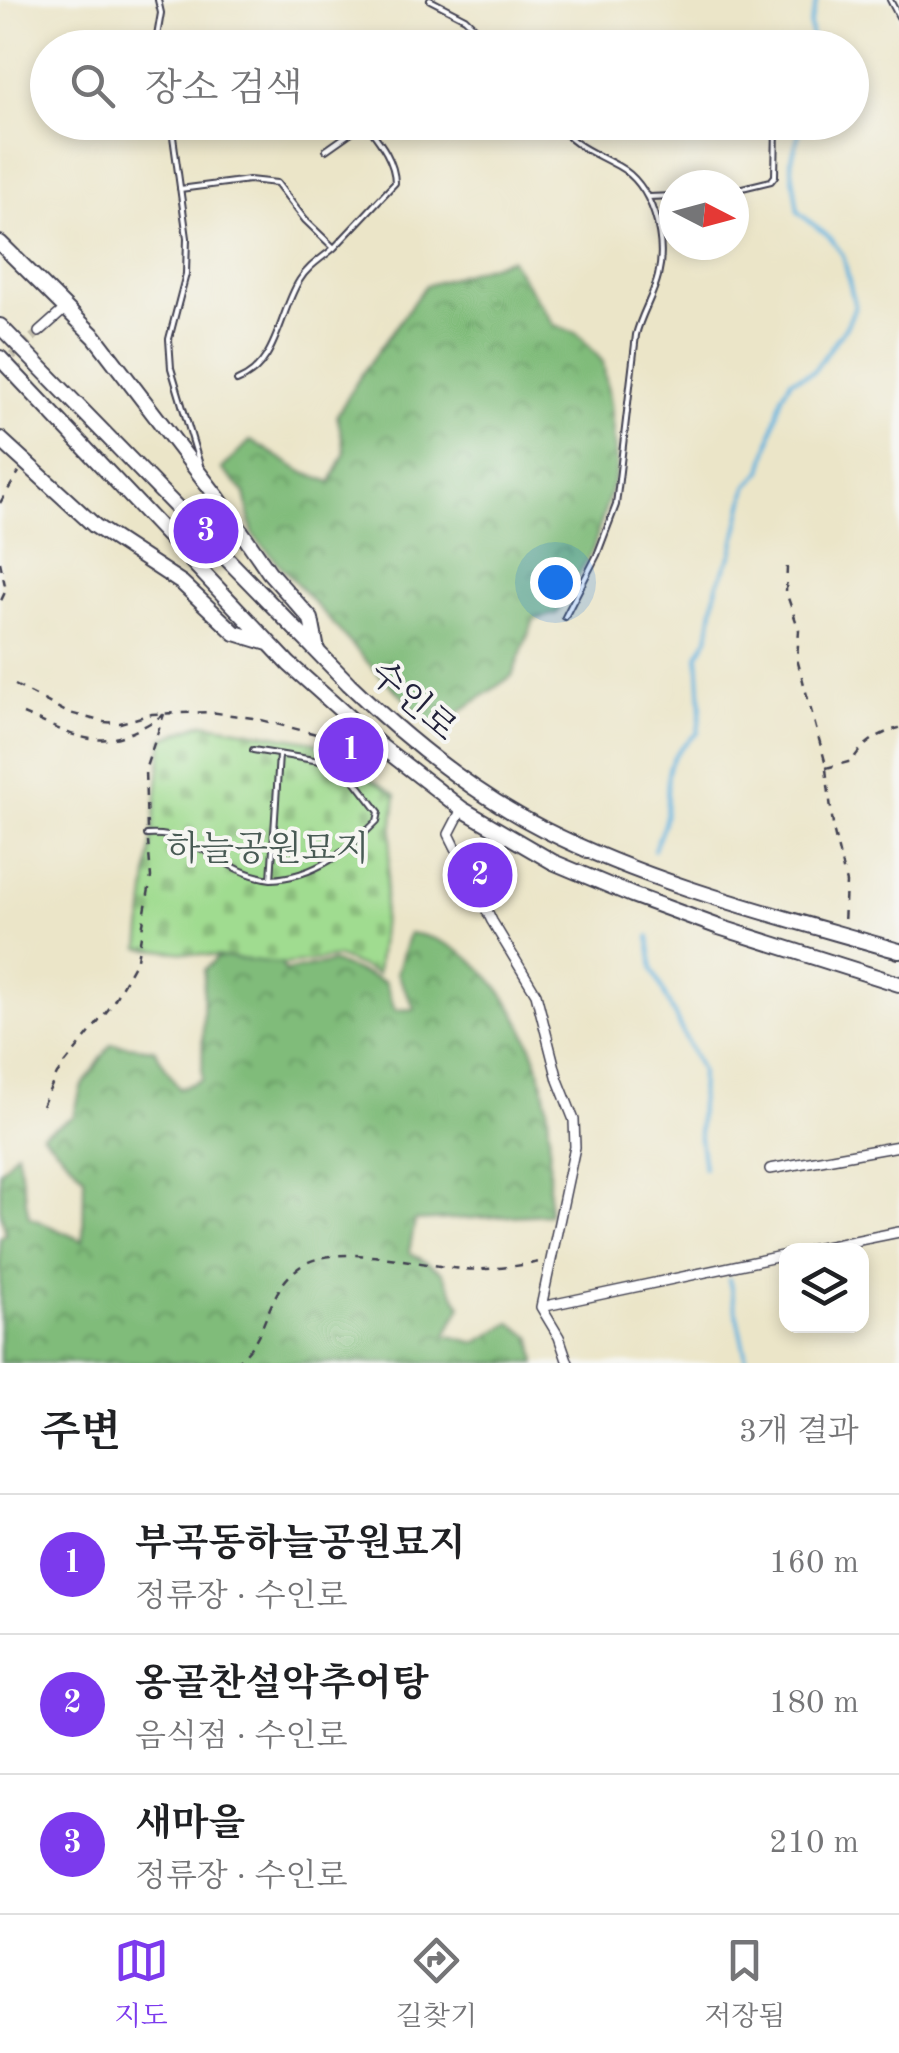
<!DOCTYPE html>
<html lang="ko">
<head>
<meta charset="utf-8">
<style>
	:root { --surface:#fff; --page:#f6f6f6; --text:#202124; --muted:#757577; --line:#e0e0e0; --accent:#7c3aed }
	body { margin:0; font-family:"Old Standard TT","Noto Serif KR",serif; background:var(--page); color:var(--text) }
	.controls { position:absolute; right:30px; bottom:30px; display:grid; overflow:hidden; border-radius:20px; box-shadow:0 5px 15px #0003 }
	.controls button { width:90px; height:90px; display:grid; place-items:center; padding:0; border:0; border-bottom:2px solid var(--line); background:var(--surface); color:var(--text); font:50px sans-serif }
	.compass { position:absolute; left:659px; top:170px; width:90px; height:90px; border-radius:50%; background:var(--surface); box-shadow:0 5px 15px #0003; rotate:96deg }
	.you { position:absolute; left:555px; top:582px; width:35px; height:35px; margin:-25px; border:8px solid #fff; border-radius:50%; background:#1a73e8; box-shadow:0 0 0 15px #1a73e833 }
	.badge { display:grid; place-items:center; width:65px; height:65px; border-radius:50%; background:var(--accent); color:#fff; font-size:32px; font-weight:700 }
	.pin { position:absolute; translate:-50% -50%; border:5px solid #fff; box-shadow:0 2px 10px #0006 }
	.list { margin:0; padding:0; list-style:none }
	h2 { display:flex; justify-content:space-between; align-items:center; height:130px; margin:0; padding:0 40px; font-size:42px }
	h2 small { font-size:32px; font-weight:400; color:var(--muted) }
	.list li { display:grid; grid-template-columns:65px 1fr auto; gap:30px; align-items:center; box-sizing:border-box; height:140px; padding:0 40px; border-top:2px solid var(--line) }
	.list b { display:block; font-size:38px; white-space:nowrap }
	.list p { margin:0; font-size:32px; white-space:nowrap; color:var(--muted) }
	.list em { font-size:32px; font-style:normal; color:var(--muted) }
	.icon { flex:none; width:55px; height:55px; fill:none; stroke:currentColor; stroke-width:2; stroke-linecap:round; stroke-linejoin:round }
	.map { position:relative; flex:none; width:899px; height:1363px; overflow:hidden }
	.search { position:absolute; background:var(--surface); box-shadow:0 5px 15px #0003; left:30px; right:30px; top:30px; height:110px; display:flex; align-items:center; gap:25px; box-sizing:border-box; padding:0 35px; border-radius:55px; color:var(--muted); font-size:38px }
	.sheet { height:550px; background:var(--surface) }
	nav { display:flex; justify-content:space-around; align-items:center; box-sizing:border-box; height:140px; border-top:2px solid var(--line); background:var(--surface); font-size:28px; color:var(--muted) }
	nav a { display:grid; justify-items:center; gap:5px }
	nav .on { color:var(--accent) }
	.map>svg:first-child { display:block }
	.forest { fill:url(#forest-crowns); stroke:#516f5a; stroke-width:2.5 }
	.cemetery { fill:url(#cemetery-stones); stroke:#617f66; stroke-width:2.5 }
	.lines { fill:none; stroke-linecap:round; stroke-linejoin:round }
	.stream { stroke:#63b2dd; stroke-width:4 }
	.minor-tunnel { stroke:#c3beac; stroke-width:9; stroke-dasharray:9 4.5; stroke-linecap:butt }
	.service-casing { stroke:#403f50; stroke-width:8 }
	.minor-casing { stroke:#403f50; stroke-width:12 }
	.primary-casing { stroke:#403f50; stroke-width:18 }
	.path { stroke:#403f50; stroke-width:2.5; stroke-dasharray:8 8; stroke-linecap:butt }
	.service { stroke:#fff; stroke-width:4 }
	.minor { stroke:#fff; stroke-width:9 }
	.primary { stroke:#fff; stroke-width:14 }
	.labels { text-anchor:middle; stroke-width:8; stroke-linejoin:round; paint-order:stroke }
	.street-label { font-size:35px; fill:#22223b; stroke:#f6f6f2 }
	.park-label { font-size:35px; fill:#485a54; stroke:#f6f6f2 }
</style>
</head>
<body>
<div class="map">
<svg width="899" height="1363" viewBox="0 0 899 1363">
	<defs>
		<pattern id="forest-crowns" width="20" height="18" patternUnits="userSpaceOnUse" patternTransform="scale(2.5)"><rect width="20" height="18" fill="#80bc7a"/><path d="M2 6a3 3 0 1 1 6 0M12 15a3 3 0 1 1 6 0" fill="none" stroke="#689865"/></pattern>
		<pattern id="cemetery-stones" width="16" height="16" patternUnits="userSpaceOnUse" patternTransform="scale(2.5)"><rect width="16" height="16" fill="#a0dc90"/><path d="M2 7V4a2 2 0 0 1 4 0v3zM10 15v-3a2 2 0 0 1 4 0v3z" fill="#8abc7d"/></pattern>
	</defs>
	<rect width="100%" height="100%" fill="#f6f6f2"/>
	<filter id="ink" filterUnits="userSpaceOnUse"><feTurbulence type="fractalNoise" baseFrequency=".01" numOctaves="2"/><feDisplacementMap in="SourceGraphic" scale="20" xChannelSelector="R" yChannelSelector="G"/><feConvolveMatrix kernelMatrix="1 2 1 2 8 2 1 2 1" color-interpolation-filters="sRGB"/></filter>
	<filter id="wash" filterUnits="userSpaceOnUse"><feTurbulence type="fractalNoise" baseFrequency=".0048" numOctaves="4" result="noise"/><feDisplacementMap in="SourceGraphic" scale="40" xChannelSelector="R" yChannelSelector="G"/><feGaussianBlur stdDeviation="2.25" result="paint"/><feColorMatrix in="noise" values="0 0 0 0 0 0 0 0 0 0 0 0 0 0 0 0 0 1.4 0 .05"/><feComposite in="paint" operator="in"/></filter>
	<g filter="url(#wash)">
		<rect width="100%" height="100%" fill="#ebe5c8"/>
		<!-- forest -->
		<path class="forest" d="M510 259 554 325 578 334 603 362 610 404 617 470 593 549 557 613 534 620 512 676 435 729 370 665 253 535 245 493 222 469 251 440 304 473 331 482 345 452 337 415 361 375 425 286Z
			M409 933C485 941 535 1029 546 1099 552 1136 548 1177 549 1214L415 1221 409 1252 442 1272 461 1306 446 1335 476 1343 511 1323 532 1338 536 1363H0V1237L6 1234 0 1208V1171L17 1151 29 1217 83 1241 84 1176 42 1134 74 1116 81 1088 111 1044 154 1049 179 1089 202 1080 204 970 240 937 276 948 285 971 333 962 385 982 395 1010 415 1009 397 973Z"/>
		<!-- cemetery -->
		<path class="cemetery" d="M203 723 314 742 396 795 377 974 338 957 287 964 140 948 163 739Z"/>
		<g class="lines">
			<!-- stream -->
			<path class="stream" d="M813 48 810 25 817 0
				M654 850C657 840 663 830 665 819 672 776 656 764 698 733L701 706 698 655 708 638 717 585 732 554 747 487 762 471 782 396 791 380 813 372 847 325 855 307 843 255 830 238 798 212 791 162 802 122
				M649 937 653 970 701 1071 699 1132 704 1168
				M729 1279 747 1363"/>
		</g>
	</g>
	<g filter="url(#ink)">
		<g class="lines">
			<!-- minor-tunnel -->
			<path class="minor-tunnel" d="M2 365 39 332"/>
			<defs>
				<path id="service" d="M430 0 465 18 496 48
					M890 0 899 17
					M155 48 161 13 158 0
					M171 122 187 238 186 274 169 339 171 368 200 465
					M554 122C577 148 589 150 618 166 653 185 667 239 658 276 653 297 641 314 636 335L616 505 597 555 565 617
					M180 189 249 180 277 183 305 220 334 248 395 183C395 161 380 142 367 125L363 124 326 150
					M734 190 771 181 775 176 776 126
					M648 197 674 196
					M237 381C277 366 279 314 299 281 307 267 322 258 334 248
					M253 750 320 761 328 756 334 739 349 724
					M279 755 271 879C315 877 347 851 377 821L379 812 349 773
					M147 835C198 831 221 873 271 879"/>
				<path id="minor" d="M39 332 66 308
					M462 809 449 834 492 921 536 994 558 1080 574 1120 575 1147 541 1307
					M770 1169 899 1146
					M810 1250 899 1232
					M568 1363 559 1337 541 1307 786 1255"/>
				<path id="primary" d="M0 243 95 337 218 498 269 572 311 619 317 650
					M0 326 349 684C408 741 472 793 545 830 656 886 779 916 899 951
					M0 358 289 664 382 747 462 809 553 862 632 895 719 927 899 984
					M0 439 95 526 182 583 235 633 268 643"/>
			</defs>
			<!-- service casing -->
			<use href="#service" class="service-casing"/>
			<!-- minor casing -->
			<use href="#minor" class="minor-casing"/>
			<!-- primary casing -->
			<use href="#primary" class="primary-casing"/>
			<!-- path -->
			<path class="path" d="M0 503 19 472
				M0 562 6 590 0 603
				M787 567 786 592 799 630 797 659 825 761 834 833 846 883 844 924
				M15 685 66 712 104 722 120 723 152 714 210 712 253 718 328 737
				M23 714C86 740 101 755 163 715
				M826 768 852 761C863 743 878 734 899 728
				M147 829 145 770 164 714
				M42 1106 57 1074 111 1006 137 959 151 877 148 842
				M234 1363C269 1341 264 1294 297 1269 334 1239 420 1266 463 1269 487 1271 516 1266 540 1262"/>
			<!-- service -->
			<use href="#service" class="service"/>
			<!-- minor -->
			<use href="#minor" class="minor"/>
			<!-- primary -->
			<use href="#primary" class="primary"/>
		</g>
	</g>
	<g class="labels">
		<!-- street labels -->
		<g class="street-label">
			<text transform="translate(414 700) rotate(41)" y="12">수인로</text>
		</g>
		<!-- park labels -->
		<g class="park-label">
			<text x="268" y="860">하늘공원묘지</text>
		</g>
	</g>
</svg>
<div class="controls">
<button><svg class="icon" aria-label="layers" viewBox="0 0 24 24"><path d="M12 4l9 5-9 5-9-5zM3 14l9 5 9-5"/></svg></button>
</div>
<svg class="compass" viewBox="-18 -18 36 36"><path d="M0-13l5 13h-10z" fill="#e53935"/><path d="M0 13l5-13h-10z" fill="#757577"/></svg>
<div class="you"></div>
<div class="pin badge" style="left:351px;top:750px">1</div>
<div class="pin badge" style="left:480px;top:875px">2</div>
<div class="pin badge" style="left:206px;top:531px">3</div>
<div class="search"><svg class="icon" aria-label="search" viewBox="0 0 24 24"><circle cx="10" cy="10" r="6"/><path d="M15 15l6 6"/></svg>장소 검색</div>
</div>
<section class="sheet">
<h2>주변<small>3개 결과</small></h2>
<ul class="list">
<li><span class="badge">1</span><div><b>부곡동하늘공원묘지</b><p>정류장 · 수인로</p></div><em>160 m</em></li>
<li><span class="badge">2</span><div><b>옹골찬설악추어탕</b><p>음식점 · 수인로</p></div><em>180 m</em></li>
<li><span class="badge">3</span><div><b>새마을</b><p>정류장 · 수인로</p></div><em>210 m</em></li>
</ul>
</section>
<nav>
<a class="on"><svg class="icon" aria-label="map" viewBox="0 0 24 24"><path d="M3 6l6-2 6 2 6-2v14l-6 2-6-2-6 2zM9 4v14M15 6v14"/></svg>지도</a>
<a><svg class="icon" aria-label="directions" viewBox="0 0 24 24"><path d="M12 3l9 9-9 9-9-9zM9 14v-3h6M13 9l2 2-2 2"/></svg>길찾기</a>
<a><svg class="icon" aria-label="saved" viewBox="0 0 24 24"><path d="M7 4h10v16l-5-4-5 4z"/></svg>저장됨</a>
</nav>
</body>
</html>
